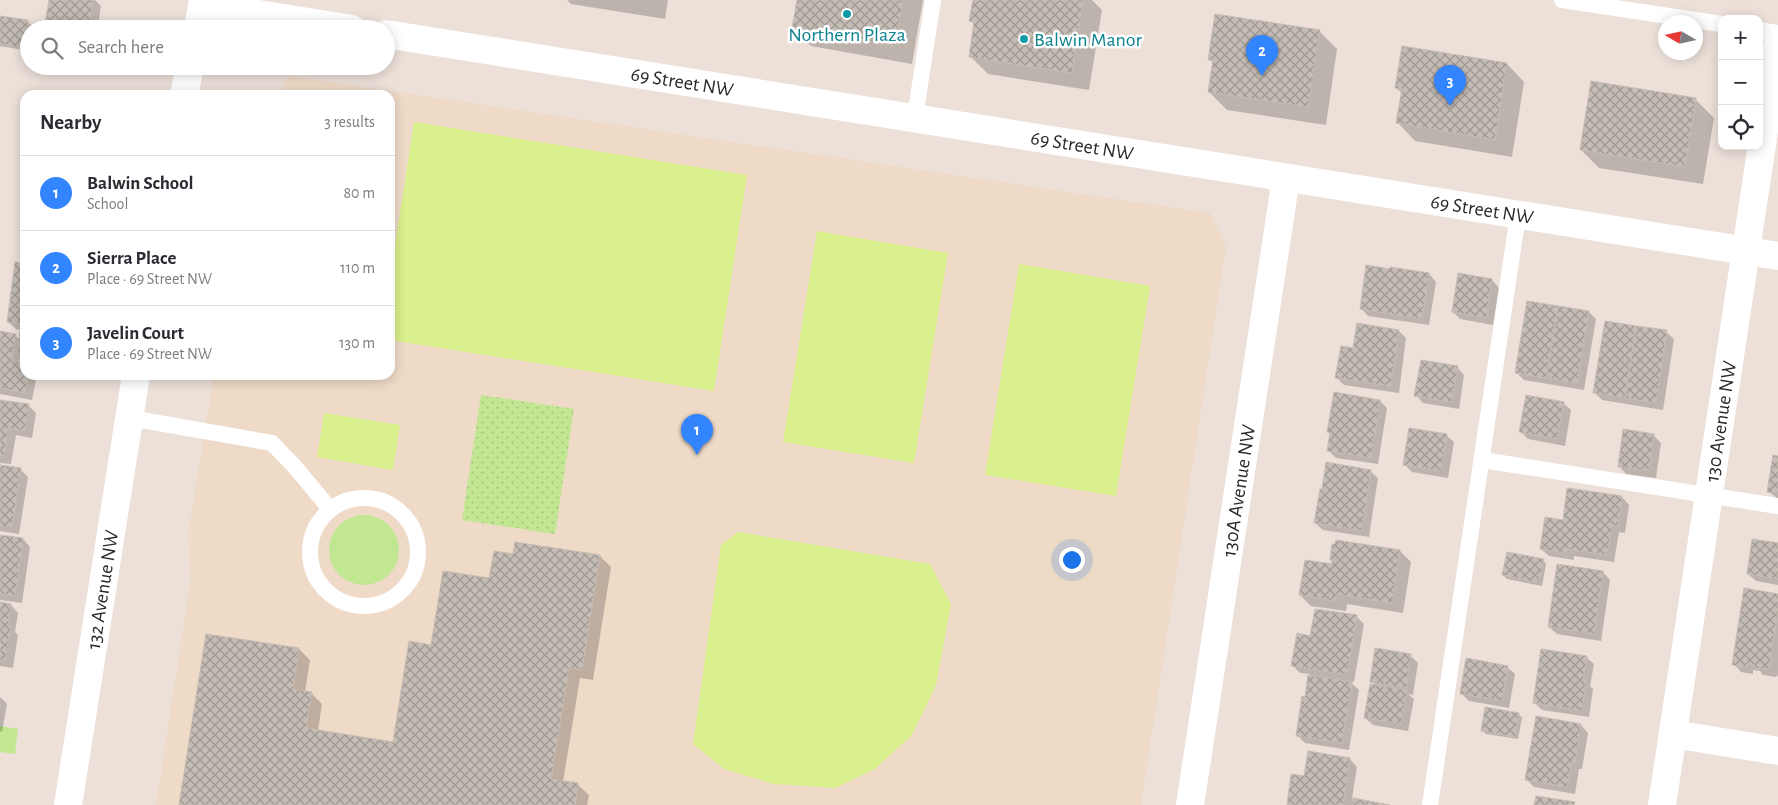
<!DOCTYPE html>
<html lang="en">
<head>
<meta charset="utf-8">
<style>
	:root { --surface:#fff; --page:#f7f7f7; --text:#2b2b33; --muted:#7c7c81; --line:#e1e1e2; --accent:#3384ff }
	body { margin:0; font-family:"Alegreya Sans",sans-serif; background:var(--page); color:var(--text) }
	.controls { position:absolute; right:15px; top:15px; display:grid; overflow:hidden; border-radius:10px; box-shadow:0 2px 12px #0003 }
	.controls button { width:45px; height:45px; display:grid; place-items:center; padding:0; border:0; border-bottom:1px solid var(--line); background:var(--surface); color:var(--text); font:25px sans-serif }
	.compass { position:absolute; left:1658px; top:15px; width:45px; height:45px; border-radius:50%; background:var(--surface); box-shadow:0 2px 12px #0003; rotate:279deg }
	.you { position:absolute; left:1071px; top:559px; width:18px; height:18px; margin:-12px; border:4px solid #fff; border-radius:50%; background:#1a73e8; box-shadow:0 0 0 8px #1a73e833 }
	.badge { display:grid; place-items:center; width:32px; height:32px; border-radius:50%; background:var(--accent); color:#fff; font-size:16px; font-weight:700 }
	.pin { position:absolute; translate:-50% -41px; filter:drop-shadow(0 1px 2px #0008) }
	.pin::after { content:''; position:absolute; top:26px; width:18px; height:15px; background:inherit; clip-path:polygon(0 0,100% 0,50% 100%) }
	.list { margin:0; padding:0; list-style:none }
	h2 { display:flex; justify-content:space-between; align-items:center; height:65px; margin:0; padding:0 20px; font-size:21px }
	h2 small { font-size:16px; font-weight:400; color:var(--muted) }
	.list li { display:grid; grid-template-columns:32px 1fr auto; gap:15px; align-items:center; box-sizing:border-box; height:75px; padding:0 20px; border-top:1px solid var(--line) }
	.list b { display:block; font-size:19px; white-space:nowrap }
	.list p { margin:0; font-size:16px; white-space:nowrap; color:var(--muted) }
	.list em { font-size:16px; font-style:normal; color:var(--muted) }
	.icon { flex:none; width:28px; height:28px; fill:none; stroke:currentColor; stroke-width:2; stroke-linecap:round; stroke-linejoin:round }
	.map { position:relative; flex:none; width:1778px; height:805px; overflow:hidden }
	.search { position:absolute; background:var(--surface); box-shadow:0 2px 12px #0003; left:20px; top:20px; width:375px; height:55px; display:flex; align-items:center; gap:12px; box-sizing:border-box; padding:0 18px; border-radius:28px; color:var(--muted); font-size:19px }
	.panel { position:absolute; background:var(--surface); box-shadow:0 2px 12px #0003; left:20px; top:90px; width:375px; height:290px; border-radius:15px }
	.map>svg:first-child { display:block }
	.education { fill:#efdac7 }
	.grass { fill:#c1e792 }
	.park { fill:url(#park-dots) }
	.pitch { fill:#daef8d }
	.shadow { fill:#0003 }
	.building { fill:url(#building-cross-hatch); stroke:#c7bcb3 }
	.lines { fill:none; stroke-linecap:round; stroke-linejoin:round }
	.service { stroke:#fff; stroke-width:16 }
	.minor { stroke:#fff; stroke-width:28 }
	.tertiary { stroke:#fff; stroke-width:28 }
	.culture-dot { fill:#0f9aa8; stroke:#fff; stroke-width:2 }
	.labels { text-anchor:middle; stroke-width:5; stroke-linejoin:round; paint-order:stroke }
	.culture-label { font-size:20px; fill:#0d838f; stroke:#fff }
	.street-label { font-size:20px; fill:#292929; stroke:#fff }
</style>
</head>
<body>
<div class="map">
<svg width="1778" height="805" viewBox="0 0 1778 805">
	<defs>
		<pattern id="park-dots" width="8" height="8" patternUnits="userSpaceOnUse" patternTransform="scale(1.25)"><rect width="8" height="8" fill="#c1e792"/><path d="M2 2h.1M6 6h.1" fill="none" stroke="#a6c67e" stroke-width="1.8" stroke-linecap="round"/></pattern>
		<pattern id="building-cross-hatch" width="8" height="8" patternUnits="userSpaceOnUse" patternTransform="scale(1.25)"><rect width="8" height="8" fill="#c4bcb5"/><path d="M0 0l8 8M0 8l8-8" fill="none" stroke="#9f9993"/></pattern>
	</defs>
	<rect width="100%" height="100%" fill="#ece0d9"/>
	<!-- education -->
	<path class="education" d="M289 76 1210 213 1226 246 1141 805H156L191 578 188 535 214 375H390V95H280Z"/>
	<!-- grass -->
	<path class="grass" d="M329 550a35 35 0 1 1 70 0a35 35 0 1 1-70 0Z
		M0 726 18 729 15 754 0 752Z"/>
	<!-- park -->
	<path class="park" d="M481 395 574 409 555 534 462 520Z"/>
	<!-- pitch -->
	<path class="pitch" d="M414 122 747 175 714 391 390 340V278Z
		M817 231 948 253 914 463 783 442Z
		M1019 264 1150 286 1116 496 985 475Z
		M324 413 400 425 393 470 317 457Z
		M738 532 930 564 951 604 936 685 912 735 875 769 835 788 774 784 724 769 693 744 721 545Z"/>
	<!-- shadow -->
	<path class="shadow" d="M50 0H95L101 6 98 25 101 29H45Z
		M567 0H668L665 19 571 4Z
		M798 0H923L912 64 811 46 793 29Z
		M974 0H1092L1102 10 1089 90 988 74 970 56 975 25 971 21Z
		M0 17 28 22 31 25V29H29V51L0 46Z
		M1319 31 1337 49 1326 125 1227 110 1209 92 1214 64 1209 59Z
		M1507 64 1524 82 1512 157 1415 141 1398 123 1403 94 1396 88Z
		M1696 100 1714 118 1703 184 1599 168 1581 150Z
		M25 265V331L16 329 8 322Z
		M1391 271 1429 274 1436 282 1429 325 1368 316 1361 308Z
		M1492 280 1499 288 1493 325 1460 319 1453 312Z
		M1589 312 1596 319 1584 390 1524 380 1517 373Z
		M1399 331 1406 338 1399 393 1344 385 1337 378 1354 349Z
		M0 332 15 335 20 340 25 334V356L20 355 19 363 25 365V375H37L32 400 0 394Z
		M1666 332 1674 339 1663 410 1602 400 1595 393Z
		M1457 367 1464 375 1459 409 1423 403 1416 395Z
		M1335 394 1380 401 1387 408 1378 464 1336 458 1328 450 1331 434 1329 432Z
		M0 401 28 405 36 413 32 438 16 435 11 464 0 463Z
		M1563 403 1571 410 1565 446 1528 439 1521 432Z
		M1446 435 1454 442 1448 478 1412 472 1405 465Z
		M1653 435 1661 443 1656 478 1626 474 1619 466Z
		M1778 457V499L1768 491Z
		M0 466 20 469 28 477 19 534 0 531Z
		M1370 471 1378 478 1369 537 1323 530 1315 523Z
		M1622 497 1629 505 1625 533 1619 532 1614 562 1574 556V560L1549 556 1541 549Z
		M0 536 23 539 30 547 22 603 0 600Z
		M1778 545V585L1756 581 1748 574Z
		M1400 551 1411 562 1403 613 1347 604 1346 611 1311 606 1300 595 1333 566V562L1331 560Z
		M514 556H600L611 567 593 680 580 678 563 782 578 785 589 795 587 805H181L299 649 310 660 305 692 311 693 322 704 318 731 394 743 432 646 490 580Z
		M1543 560 1546 564 1542 586 1507 579 1503 575Z
		M1603 572 1610 580 1601 641 1557 634 1549 627Z
		M1778 595V677L1776 675V677L1763 675 1760 671 1753 670V674L1741 672 1734 664Z
		M0 603 11 605 18 613 15 632 18 635 13 668 0 666Z
		M1357 617 1364 624 1354 682 1349 681 1359 690 1349 750 1305 743 1297 735 1310 674 1300 673 1293 666Z
		M1410 655 1418 663 1413 695 1408 694 1414 699 1408 731 1373 725 1365 718 1377 687 1371 681Z
		M1586 657 1594 664 1590 686 1593 689 1589 717 1542 710 1535 703Z
		M1507 667 1515 674 1509 708 1469 701 1461 693Z
		M0 697 7 704 2 732 0 731Z
		M1519 714 1522 718 1518 739 1486 734 1482 730Z
		M1537 718 1581 725 1588 733 1582 769H1579L1575 794 1534 787 1526 779Z
		M1350 759 1357 767 1352 799 1386 805H1288L1305 778Z"/>
	<!-- building -->
	<path class="building" d="M49 0H93L90 20H95L93 29H44Z
		M797 0H903L895 46 792 29Z
		M973 0H1083L1072 73 969 57 974 22 969 21Z
		M1215 14 1320 30 1308 107 1208 92 1213 60H1208Z
		M0 16 28 20 26 36 29 37V49L0 44Z
		M1402 46 1507 63 1495 140 1396 123 1402 89 1395 88Z
		M1591 81 1696 98 1685 167 1580 150Z
		M15 262 25 263V325L7 322Z
		M1366 265 1390 269V267L1429 273 1422 319 1360 309Z
		M1458 273 1492 279 1486 318 1452 312Z
		M1527 301 1558 306 1546 378 1515 373Z
		M1558 306 1589 311 1577 383 1546 378Z
		M1605 321 1636 326 1625 398 1593 393Z
		M1357 323 1399 330 1391 386 1335 378 1341 346 1353 348Z
		M1636 326 1667 330 1656 403 1625 398Z
		M0 331 16 334 11 361 25 363V375H28L25 393 0 388Z
		M20 332 25 333V353L17 352Z
		M1421 360 1458 366 1451 402 1414 396Z
		M1334 392 1380 400 1371 458 1327 451 1330 433 1327 432Z
		M1526 395 1564 402 1557 439 1519 432Z
		M0 400 29 404 25 431 8 428 4 458 0 457Z
		M1409 428 1447 434 1441 471 1403 465Z
		M1623 429 1654 434 1649 471 1618 467Z
		M1773 455 1778 456V493L1767 492Z
		M1326 462 1371 470 1362 531 1314 523 1320 489H1322Z
		M0 465 21 468 12 527 0 526Z
		M1567 488 1622 496 1618 526 1612 525 1607 555 1567 549 1566 553 1540 549 1545 517 1563 520Z
		M0 535 23 538 15 596 0 594Z
		M1752 539 1778 543V579L1747 574Z
		M1336 540 1400 550 1392 603 1336 594 1335 601 1299 595 1305 560 1332 564V560H1330L1332 544H1335Z
		M515 542 600 555 582 670 569 668 551 779 578 783 575 805H179L206 634 299 648 293 689 312 692 306 728 393 742 409 641 431 645 443 571 489 578 494 551 513 554Z
		M1507 552 1544 559 1539 583 1502 575Z
		M1557 564 1603 571 1594 634 1548 627Z
		M1744 588 1778 594V611L1769 670 1754 668 1755 665 1746 664V667L1732 665Z
		M0 602 11 604 8 626H11L5 661 0 660Z
		M1315 609 1357 615 1347 675 1291 666 1297 633 1310 636Z
		M1375 648 1411 654 1406 688 1370 682Z
		M1541 649 1587 656 1583 680H1586L1582 711 1533 703Z
		M1466 658 1508 666 1502 701 1460 694Z
		M1308 675 1352 682 1342 743 1296 736 1302 696 1305 697Z
		M1370 684 1407 690 1401 724 1364 718Z
		M1485 707 1519 713 1515 737 1481 731Z
		M1536 716 1581 724 1575 763 1572 762 1567 787 1525 780Z
		M1308 751 1350 758 1343 805H1287L1291 774 1304 776Z
		M1536 796 1575 802 1574 805H1534Z
		M1353 798 1390 805H1352Z"/>
	<g class="lines">
		<!-- service -->
		<path class="service" d="M1562 0 1722 24
			M1759 30 1778 33
			M915 117 933 0
			M130 418 272 443 295 467 330 509
			M1482 460 1778 506
			M310 552a54 54 0 1 1 108 0a54 54 0 1 1-108 0Z
			M1430 805 1518 215"/>
		<!-- minor -->
		<g class="minor">
			<path d="M202 5 352 29"/>
			<path id="s1" d="M386 34 1778 256"/>
			<path d="M1673 734 1778 751"/>
			<path id="s2" d="M1190 805 1286 178"/>
			<path id="s3" d="M1662 805 1778 39"/>
		</g>
		<!-- tertiary -->
		<g class="tertiary">
			<path d="M198 29 203 0"/>
			<path d="M184 95 190 66"/>
			<path id="s4" d="M68 805 136 375"/>
		</g>
	</g>
	<!-- markers -->
	<g class="culture-dot">
		<circle cx="847" cy="14" r="5"/>
		<circle cx="1024" cy="39" r="5"/>
	</g>
	<g class="labels">
		<!-- culture labels -->
		<g class="culture-label">
			<text x="847" y="41">Northern Plaza</text>
			<text x="1034" y="46" text-anchor="start">Balwin Manor</text>
		</g>
		<!-- street labels -->
		<g class="street-label">
			<text dy="7" stroke="none"><textPath href="#s1" startOffset="300">69 Street NW</textPath></text>
			<text dy="7" stroke="none"><textPath href="#s1" startOffset="705">69 Street NW</textPath></text>
			<text dy="7" stroke="none"><textPath href="#s1" startOffset="1110">69 Street NW</textPath></text>
			<text dy="7" stroke="none"><textPath href="#s3" startOffset="388">130 Avenue NW</textPath></text>
			<text dy="7" stroke="none"><textPath href="#s2" startOffset="318">130A Avenue NW</textPath></text>
			<text dy="7" stroke="none"><textPath href="#s4" startOffset="218">132 Avenue NW</textPath></text>
		</g>
	</g>
</svg>
<div class="controls">
<button>+</button>
<button>−</button>
<button><svg class="icon" aria-label="locate" viewBox="0 0 24 24"><circle cx="12" cy="12" r="6"/><path d="M12 2v4M12 18v4M2 12h4M18 12h4"/></svg></button>
</div>
<svg class="compass" viewBox="-18 -18 36 36"><path d="M0-13l5 13h-10z" fill="#e53935"/><path d="M0 13l5-13h-10z" fill="#7c7c81"/></svg>
<div class="you"></div>
<div class="pin badge" style="left:697px;top:455px">1</div>
<div class="pin badge" style="left:1262px;top:76px">2</div>
<div class="pin badge" style="left:1450px;top:106px">3</div>
<div class="search"><svg class="icon" aria-label="search" viewBox="0 0 24 24"><circle cx="10" cy="10" r="6"/><path d="M15 15l6 6"/></svg>Search here</div>
<section class="panel">
<h2>Nearby<small>3 results</small></h2>
<ul class="list">
<li><span class="badge">1</span><div><b>Balwin School</b><p>School</p></div><em>80 m</em></li>
<li><span class="badge">2</span><div><b>Sierra Place</b><p>Place · 69 Street NW</p></div><em>110 m</em></li>
<li><span class="badge">3</span><div><b>Javelin Court</b><p>Place · 69 Street NW</p></div><em>130 m</em></li>
</ul>
</section>
</div>
</body>
</html>
